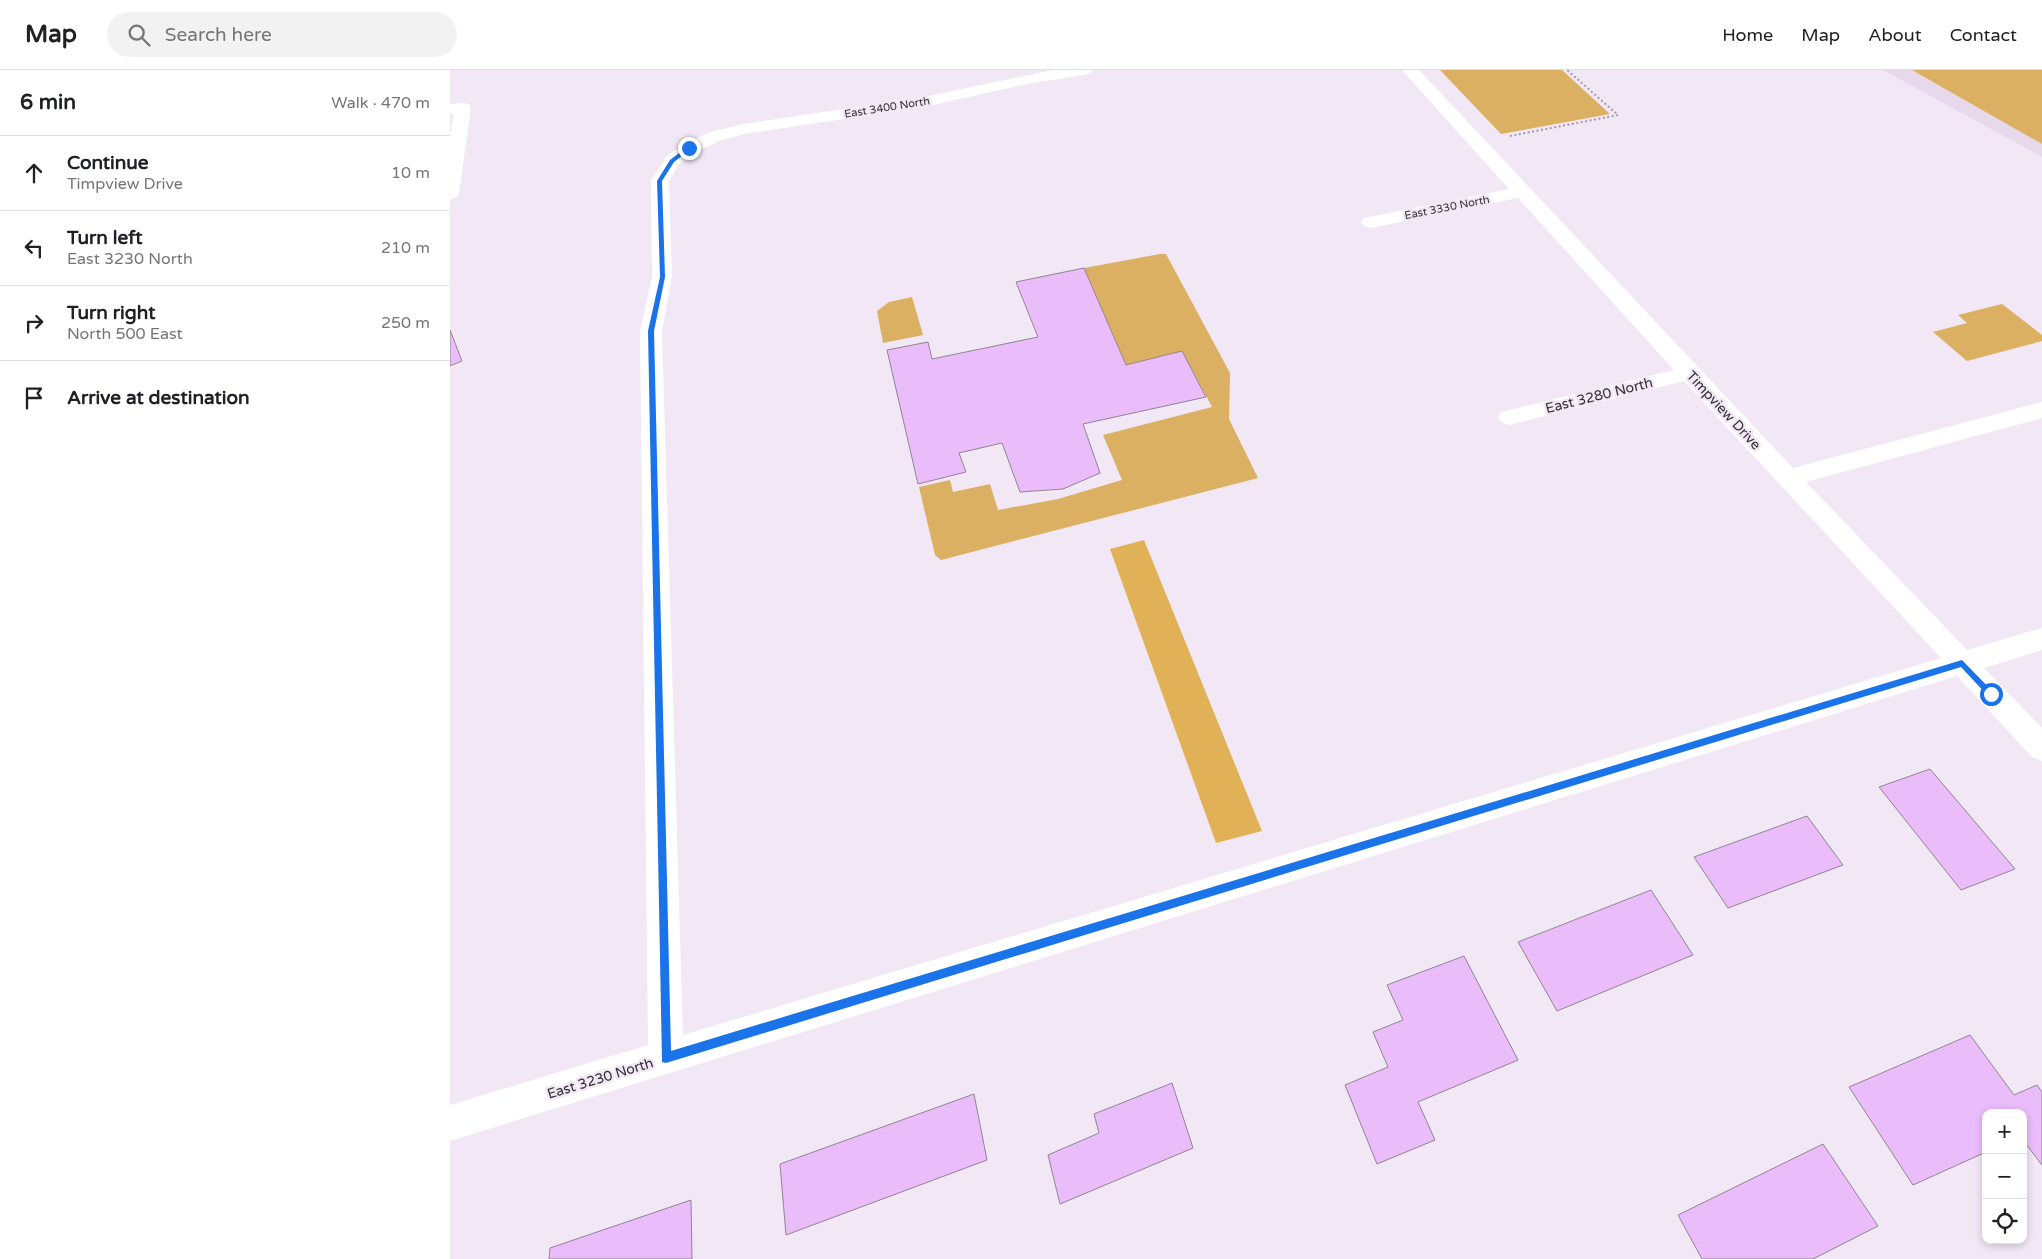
<!DOCTYPE html>
<html lang="en">
<head>
<meta charset="utf-8">
<style>
	:root { --surface:#fff; --page:#f2f2f2; --text:#202124; --muted:#757577; --line:#e0e0e0 }
	body { margin:0; font-family:"Varela Round",sans-serif; background:var(--page); color:var(--text) }
	.controls { position:absolute; right:15px; bottom:15px; display:grid; overflow:hidden; border-radius:10px; box-shadow:0 2px 8px #0003 }
	.controls button { width:45px; height:45px; display:grid; place-items:center; padding:0; border:0; border-bottom:1px solid var(--line); background:var(--surface); color:var(--text); font:25px sans-serif }
	.stop { position:absolute; width:15px; height:15px; margin:-11px; border:4px solid #1a73e8; border-radius:50%; background:#fff }
	.stop.end { background:#1a73e8; border-color:#fff; box-shadow:0 1px 5px #0008 }
	.list { margin:0; padding:0; list-style:none }
	h2 { display:flex; justify-content:space-between; align-items:center; height:65px; margin:0; padding:0 20px; font-size:21px }
	h2 small { font-size:16px; font-weight:400; color:var(--muted) }
	.list li { display:grid; grid-template-columns:32px 1fr auto; gap:15px; align-items:center; box-sizing:border-box; height:75px; padding:0 20px; border-top:1px solid var(--line) }
	.list b { display:block; font-size:19px; white-space:nowrap }
	.list p { margin:0; font-size:16px; white-space:nowrap; color:var(--muted) }
	.list em { font-size:16px; font-style:normal; color:var(--muted) }
	.icon { flex:none; width:28px; height:28px; fill:none; stroke:currentColor; stroke-width:2; stroke-linecap:round; stroke-linejoin:round }
	.map { position:relative; flex:none; width:1592px; height:1189px; overflow:hidden }
	header { display:flex; align-items:center; gap:30px; box-sizing:border-box; height:70px; padding:0 25px; background:var(--surface); border-bottom:1px solid var(--line) }
	header strong { font-size:24px }
	nav { display:flex; gap:28px; margin-inline-start:auto; font-size:18px }
	.search { width:350px; height:45px; background:var(--page); display:flex; align-items:center; gap:12px; box-sizing:border-box; padding:0 18px; border-radius:28px; color:var(--muted); font-size:19px }
	main { display:flex }
	aside { flex:1; background:var(--surface) }
	.map>svg:first-child { display:block }
	.built { fill:#e7d9eb }
	.green { fill:#dbb063 }
	.forest { fill:#e1b157 }
	.building { fill:#ebbcfa; stroke:#8f8592 }
	.lines { fill:none; stroke-linecap:round; stroke-linejoin:round }
	.path { stroke:#a39ba5; stroke-width:2; stroke-dasharray:2 2.5; stroke-linecap:butt }
	.minor { fill:#fff; fill-rule:evenodd }
	.route { fill:#1a73e8 }
	.labels { text-anchor:middle; stroke-width:5; stroke-linejoin:round; paint-order:stroke }
	.far-street-label { font-size:11px; fill:#322f34; stroke:#f2e7f5 }
	.street-label { font-size:14px; fill:#322f34; stroke:#f2e7f5 }
</style>
</head>
<body>
<header>
<strong>Map</strong>
<div class="search"><svg class="icon" aria-label="search" viewBox="0 0 24 24"><circle cx="10" cy="10" r="6"/><path d="M15 15l6 6"/></svg>Search here</div>
<nav><a>Home</a><a>Map</a><a>About</a><a>Contact</a></nav>
</header>
<main>
<aside>
<h2>6 min<small>Walk · 470 m</small></h2>
<ul class="list">
<li><svg class="icon" aria-label="ahead" viewBox="0 0 24 24"><path d="M12 20V5M6 11l6-6 6 6"/></svg><div><b>Continue</b><p>Timpview Drive</p></div><em>10 m</em></li>
<li><svg class="icon" aria-label="left" viewBox="0 0 24 24"><path d="M17 20v-9H6M10 6l-5 5 5 5"/></svg><div><b>Turn left</b><p>East 3230 North</p></div><em>210 m</em></li>
<li><svg class="icon" aria-label="right" viewBox="0 0 24 24"><path d="M7 20v-9h11M14 6l5 5-5 5"/></svg><div><b>Turn right</b><p>North 500 East</p></div><em>250 m</em></li>
<li><svg class="icon" aria-label="arrive" viewBox="0 0 24 24"><path d="M6 21V4h12l-3 4 3 4H6"/></svg><div><b>Arrive at destination</b></div></li>
</ul>
</aside>
<div class="map">
<svg width="1592" height="1189" viewBox="0 0 1592 1189">
	<rect width="100%" height="100%" fill="#f2e7f5"/>
	<!-- built -->
	<path class="built" d="M1433 0H1592V87Z"/>
	<!-- green -->
	<path class="green" d="M990 0H1112L1160 44 1051 64Z
		M1462 0H1592V74Z
		M710 184H716L780 303 779 349 808 408 491 490 485 485 469 417 500 410 503 422 540 414 548 440 608 429 672 410 653 365 762 337 732 281 676 295 634 198Z
		M462 227 473 265 433 273 427 241 439 232Z
		M1552 234 1592 265V271L1517 291 1483 262 1517 253 1508 245Z"/>
	<!-- forest -->
	<path class="forest" d="M694 470 812 761 766 773 660 479Z"/>
	<!-- building -->
	<path class="building" d="M634 198 676 295 732 281 756 327 633 354 650 403 613 419 570 422 552 373 509 383 516 402 468 414 437 280 478 272 482 289 588 267 566 212Z
		M0 260 12 291 0 296Z
		M1480 699 1565 799 1511 820 1429 717Z
		M1357 746 1393 795 1278 838 1244 787Z
		M1201 820 1243 885 1107 941 1068 872Z
		M1014 886 1068 990 968 1032 985 1070 927 1094 895 1015 938 997 923 962 953 950 937 915Z
		M1520 965 1564 1025 1587 1015 1592 1022V1095L1573 1070V1043H1536V1082L1463 1115 1399 1017Z
		M722 1013 743 1078 610 1134 598 1085 649 1063 644 1044Z
		M524 1024 537 1090 336 1165 330 1094Z
		M1373 1074 1428 1156 1363 1189H1252L1228 1145Z
		M241 1130 242 1189H99L100 1178Z"/>
	<g class="lines">
		<!-- path -->
		<path class="path" d="M1060 66 1168 45 1117 0"/>
		<!-- minor -->
		<path class="minor" d="M603 0H643L641 3 635 5 582 13 474 37 294 64 272 70 245 82 229 94 219 111 222 207 212 261 233 965 1491 588 1234 311 1059 355 1051 352 1048 347 1051 342 1224 300 1068 128 921 158 914 156 911 152 914 148 1059 119 952 0H969L1343 398 1592 332V348L1356 412 1517 580 1592 558V580L1534 598 1592 658V691L1582 687 1507 606 0 1071V1035L198 975 190 261 202 207 201 111 216 87 233 74 260 62 294 54 474 27Z
			M13 33 19 34 21 38 9 123 7 127 0 129V66L4 44H0V34Z"/>
	</g>
	<!-- route -->
	<path class="route" d="M237 77 242 78 224 92 212 111 215 207 204 261 221 981 1512 590 1545 624 1541 627 1538 626 1511 597 216 993 212 992 198 261 210 207 207 111 220 90Z"/>
	<g class="labels">
		<!-- far-street labels -->
		<g class="far-street-label">
			<text transform="translate(437 37) rotate(-9)" y="4">East 3400 North</text>
			<text transform="translate(997 137) rotate(-11)" y="4">East 3330 North</text>
		</g>
		<!-- street labels -->
		<g class="street-label">
			<text transform="translate(1149 325) rotate(-14)" y="5">East 3280 North</text>
			<text transform="translate(1274 340) rotate(47)" y="5">Timpview Drive</text>
			<text transform="translate(150 1008) rotate(-17)" y="5">East 3230 North</text>
		</g>
	</g>
</svg>
<div class="controls">
<button>+</button>
<button>−</button>
<button><svg class="icon" aria-label="locate" viewBox="0 0 24 24"><circle cx="12" cy="12" r="6"/><path d="M12 2v4M12 18v4M2 12h4M18 12h4"/></svg></button>
</div>
<div class="stop" style="left:1541px;top:624px"></div>
<div class="stop end" style="left:239px;top:78px"></div>
</div>
</main>
</body>
</html>
